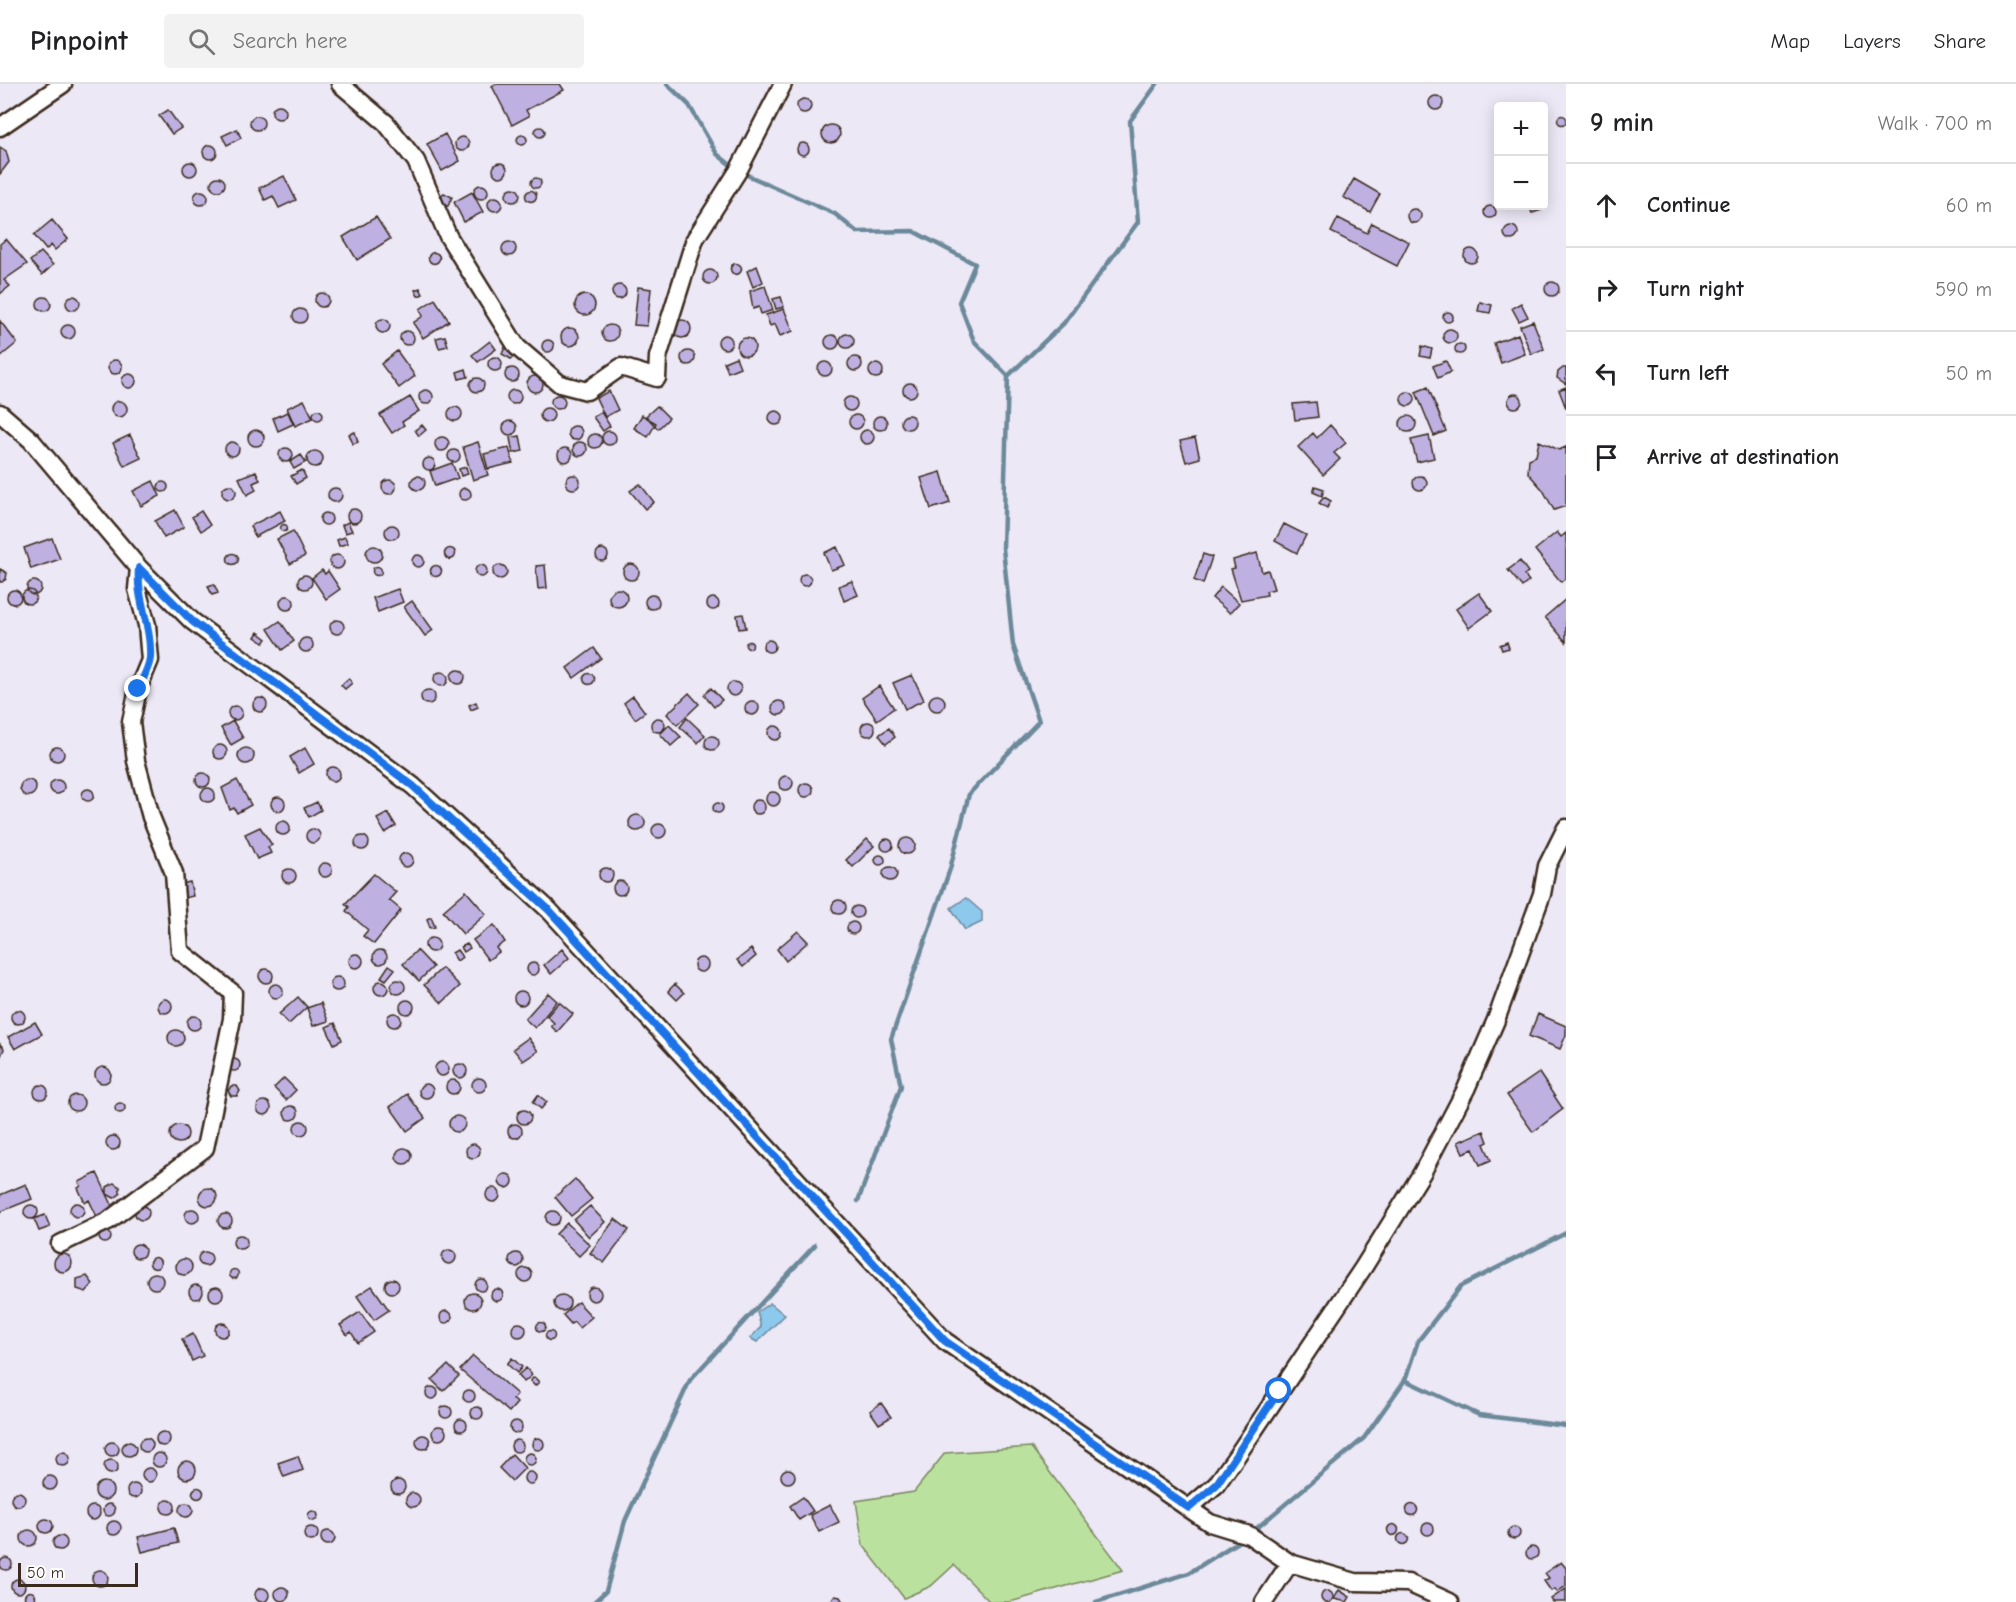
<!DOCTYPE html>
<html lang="en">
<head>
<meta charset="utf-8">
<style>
	:root { --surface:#fff; --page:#f2f2f2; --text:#202124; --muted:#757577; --line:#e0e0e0 }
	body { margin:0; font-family:"Comic Neue",sans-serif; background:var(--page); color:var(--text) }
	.controls { position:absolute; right:18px; top:18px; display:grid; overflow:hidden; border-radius:6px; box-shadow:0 3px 15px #0003 }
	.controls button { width:54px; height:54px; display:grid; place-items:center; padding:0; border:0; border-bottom:2px solid var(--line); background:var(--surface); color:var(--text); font:30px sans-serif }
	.scale { position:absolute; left:18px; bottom:15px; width:120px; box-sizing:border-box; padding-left:6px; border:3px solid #3b2a1e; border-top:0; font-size:16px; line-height:21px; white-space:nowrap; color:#3b2a1e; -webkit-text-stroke:4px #fff; paint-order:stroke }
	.stop { position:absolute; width:18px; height:18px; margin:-14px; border:4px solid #1a73e8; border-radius:50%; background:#fff }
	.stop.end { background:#1a73e8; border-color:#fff; box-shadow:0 2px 6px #0008 }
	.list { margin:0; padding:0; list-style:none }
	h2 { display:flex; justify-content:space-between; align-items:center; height:78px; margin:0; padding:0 24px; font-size:26px }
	h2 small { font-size:20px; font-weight:400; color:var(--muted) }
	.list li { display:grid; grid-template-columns:39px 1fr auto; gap:18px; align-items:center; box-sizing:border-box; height:84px; padding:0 24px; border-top:2px solid var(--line) }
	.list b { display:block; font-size:22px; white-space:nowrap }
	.list em { font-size:20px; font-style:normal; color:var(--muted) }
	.icon { flex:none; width:33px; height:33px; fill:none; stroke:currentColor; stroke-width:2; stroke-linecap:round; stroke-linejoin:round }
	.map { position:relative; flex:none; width:1566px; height:1518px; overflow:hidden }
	header { display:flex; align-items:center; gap:36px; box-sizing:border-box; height:84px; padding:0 30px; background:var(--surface); border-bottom:2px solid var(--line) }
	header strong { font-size:28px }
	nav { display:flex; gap:33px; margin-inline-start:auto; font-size:21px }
	.search { width:420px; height:54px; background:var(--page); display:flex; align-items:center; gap:15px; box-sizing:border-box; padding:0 21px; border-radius:6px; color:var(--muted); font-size:22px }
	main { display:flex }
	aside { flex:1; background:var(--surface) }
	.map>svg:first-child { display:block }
	.green { fill:#bae29e; stroke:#7a865e; stroke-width:1.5 }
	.water { fill:#8dc8ed; stroke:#6c899a; stroke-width:1.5 }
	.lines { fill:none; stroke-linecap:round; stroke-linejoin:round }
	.stream { stroke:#6c899a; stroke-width:4.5 }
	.building { fill:#beb1e2; stroke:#3b2a1e; stroke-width:1.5 }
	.street-casing { stroke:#3b2a1e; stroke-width:21 }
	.street { stroke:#fff; stroke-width:16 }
	.route { stroke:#1a73e8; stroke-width:8 }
</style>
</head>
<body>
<header>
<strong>Pinpoint</strong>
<div class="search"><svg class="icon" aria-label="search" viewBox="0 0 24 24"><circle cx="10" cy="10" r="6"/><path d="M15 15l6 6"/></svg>Search here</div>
<nav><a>Map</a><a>Layers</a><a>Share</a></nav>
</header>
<main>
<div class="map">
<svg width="1566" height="1518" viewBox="0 0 1566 1518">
	<rect width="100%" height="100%" fill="#ece8f6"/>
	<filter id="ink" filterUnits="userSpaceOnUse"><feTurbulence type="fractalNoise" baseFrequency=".0167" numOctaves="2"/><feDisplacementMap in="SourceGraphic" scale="12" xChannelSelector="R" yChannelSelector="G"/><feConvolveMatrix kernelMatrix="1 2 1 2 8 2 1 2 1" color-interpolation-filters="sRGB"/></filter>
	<g filter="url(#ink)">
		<!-- green -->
		<path class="green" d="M1031 1363 1123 1486 1010 1518H990L954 1481 931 1502 904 1514 863 1461 856 1417 914 1408 945 1369Z"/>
		<!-- water -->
		<path class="water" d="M966 814 982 828V838L965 846 951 824Z
			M770 1219 785 1231 757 1258 750 1254 761 1243 757 1228Z"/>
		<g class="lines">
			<!-- stream -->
			<path class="stream" d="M667 0 689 21 717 70 738 87 835 130 857 148 913 147 975 180 959 218 974 257 1008 292
				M858 1117 901 1002 891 955 950 785 969 710 1039 637 1013 561 1003 464 1008 292 1064 239 1138 138 1130 37 1157 0
				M1405 1296 1479 1331 1566 1342
				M1251 1449 1364 1354 1405 1296 1418 1257 1461 1202 1566 1149
				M594 1518 606 1507 625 1437 690 1296 815 1161
				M1096 1518 1189 1489 1244 1454"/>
		</g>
		<!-- building -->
		<path class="building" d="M495 0H560L564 6 526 26 529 32 512 41 492 2Z
			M1429 19a7 7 0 1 1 14 0a7 7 0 1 1-14 0Z
			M797 22a7 7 0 1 1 14 0a7 7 0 1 1-14 0Z
			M272 28a7 7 0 1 1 14 0a7 7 0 1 1-14 0Z
			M168 26 181 44 172 50 159 32Z
			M1557.5 36a4.5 4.5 0 1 1 9 0a4.5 4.5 0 1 1-9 0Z
			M250 39a7 7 0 1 1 14 0a7 7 0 1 1-14 0Z
			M822 50a9 9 0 1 1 18 0a9 9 0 1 1-18 0Z
			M535 48a5 5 0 1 1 10 0a5 5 0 1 1-10 0Z
			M237 45 241 54 227 61 222 52Z
			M445 50 460 77 442 87 427 60Z
			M517 56a5 5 0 1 1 10 0a5 5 0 1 1-10 0Z
			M455 60a7 7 0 1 1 14 0a7 7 0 1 1-14 0Z
			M797 65a6 6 0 1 1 12 0a6 6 0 1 1-12 0Z
			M203 68a7 7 0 1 1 14 0a7 7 0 1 1-14 0Z
			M0 63 6 67 9 78 0 90Z
			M183 85a7 7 0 1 1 14 0a7 7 0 1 1-14 0Z
			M493 86a7 7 0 1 1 14 0a7 7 0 1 1-14 0Z
			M284 92 296 116 279 124 273 112 265 116 259 104Z
			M211 100a7 7 0 1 1 14 0a7 7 0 1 1-14 0Z
			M531 99a5 5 0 1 1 10 0a5 5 0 1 1-10 0Z
			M1354 95 1380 110 1370 128 1343 113Z
			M474 108a7 7 0 1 1 14 0a7 7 0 1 1-14 0Z
			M506 111a7 7 0 1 1 14 0a7 7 0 1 1-14 0Z
			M525.5 112a5.5 5.5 0 1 1 11 0a5.5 5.5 0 1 1-11 0Z
			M194 114a7 7 0 1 1 14 0a7 7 0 1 1-14 0Z
			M472 108 483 128 464 138 454 118Z
			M444 109 452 113 448 122H443L440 112Z
			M488 120a7 7 0 1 1 14 0a7 7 0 1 1-14 0Z
			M1529 122H1542V126L1532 129Z
			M1484 128a6 6 0 1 1 12 0a6 6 0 1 1-12 0Z
			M1407 132a7 7 0 1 1 14 0a7 7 0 1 1-14 0Z
			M376 133 390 155 357 176 343 153Z
			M1338 134 1367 149 1372 139 1409 158 1397 182 1331 148Z
			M52 136 68 155 55 166 51 161 46 166 34 151Z
			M1504 149a7 7 0 1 1 14 0a7 7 0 1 1-14 0Z
			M6 155 27 180 4 196 10 202 0 210V160Z
			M502 165a7 7 0 1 1 14 0a7 7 0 1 1-14 0Z
			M1464 172a7 7 0 1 1 14 0a7 7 0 1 1-14 0Z
			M41 168 53 181 42 191 30 177Z
			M428.5 174a5.5 5.5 0 1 1 11 0a5.5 5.5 0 1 1-11 0Z
			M730.5 185a5.5 5.5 0 1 1 11 0a5.5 5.5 0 1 1-11 0Z
			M757 182 763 198 753 203 747 187Z
			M703 193a7 7 0 1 1 14 0a7 7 0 1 1-14 0Z
			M1545 205a7 7 0 1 1 14 0a7 7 0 1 1-14 0Z
			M612 208a7 7 0 1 1 14 0a7 7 0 1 1-14 0Z
			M765 202 773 226 761 230 759 223 753 225 750 207Z
			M638 203 651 205 647 242 634 241Z
			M420 204 423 210 418 212 415 206Z
			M315 216a7 7 0 1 1 14 0a7 7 0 1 1-14 0Z
			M575 221a10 10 0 1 1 20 0a10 10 0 1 1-20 0Z
			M66 219a7 7 0 1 1 14 0a7 7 0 1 1-14 0Z
			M781 213 784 223 776 225 773 215Z
			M37 220a7 7 0 1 1 14 0a7 7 0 1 1-14 0Z
			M435 215 449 237 423 254 413 239 423 232 420 225Z
			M1480 218 1492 221 1490 229 1478 227Z
			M1521 219 1528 233 1519 237 1512 224Z
			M784 225 793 247 780 252 775 240 770 242 766 231Z
			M293 232a7 7 0 1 1 14 0a7 7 0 1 1-14 0Z
			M1443 233a5 5 0 1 1 10 0a5 5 0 1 1-10 0Z
			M376 242a7 7 0 1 1 14 0a7 7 0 1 1-14 0Z
			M673 245a9 9 0 1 1 18 0a9 9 0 1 1-18 0Z
			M0 237 17 259 0 273Z
			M1533 237 1544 265 1531 270 1520 242Z
			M602 249a8 8 0 1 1 16 0a8 8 0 1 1-16 0Z
			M61 248a7 7 0 1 1 14 0a7 7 0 1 1-14 0Z
			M561 253a9 9 0 1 1 18 0a9 9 0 1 1-18 0Z
			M1443 252a7 7 0 1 1 14 0a7 7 0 1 1-14 0Z
			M400 254a7 7 0 1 1 14 0a7 7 0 1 1-14 0Z
			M1518 250 1525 270 1501 279 1494 259Z
			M840 257a7 7 0 1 1 14 0a7 7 0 1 1-14 0Z
			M825 258a7 7 0 1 1 14 0a7 7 0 1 1-14 0Z
			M718 258a7 7 0 1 1 14 0a7 7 0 1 1-14 0Z
			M445 252 448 262 439 264 436 254Z
			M737 263a9 9 0 1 1 18 0a9 9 0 1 1-18 0Z
			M542 262a6 6 0 1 1 12 0a6 6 0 1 1-12 0Z
			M490 257 496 265 478 278 472 271Z
			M1455 265a5 5 0 1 1 10 0a5 5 0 1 1-10 0Z
			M506 261 512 262 515 272 511 275 502 270Z
			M1422 262 1432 265 1430 274 1420 272Z
			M397 267 415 292 399 304 381 280Z
			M681 274a7 7 0 1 1 14 0a7 7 0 1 1-14 0Z
			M736 273 740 283 728 288 724 278Z
			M488 280a7 7 0 1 1 14 0a7 7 0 1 1-14 0Z
			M848 280a7 7 0 1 1 14 0a7 7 0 1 1-14 0Z
			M108 283a7 7 0 1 1 14 0a7 7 0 1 1-14 0Z
			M1446 277 1451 288 1438 294 1433 282Z
			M818 285a7 7 0 1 1 14 0a7 7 0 1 1-14 0Z
			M869 287a7 7 0 1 1 14 0a7 7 0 1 1-14 0Z
			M1563 284H1566V300L1557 294 1558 288Z
			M505 291a7 7 0 1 1 14 0a7 7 0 1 1-14 0Z
			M466 285 468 293 459 295 457 288Z
			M122 297a7 7 0 1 1 14 0a7 7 0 1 1-14 0Z
			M527 300a8 8 0 1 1 16 0a8 8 0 1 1-16 0Z
			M470 301a7 7 0 1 1 14 0a7 7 0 1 1-14 0Z
			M903 306a7 7 0 1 1 14 0a7 7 0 1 1-14 0Z
			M1428 303 1446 347 1434 352 1416 308Z
			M1566 303V324L1559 306Z
			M419 313a7 7 0 1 1 14 0a7 7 0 1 1-14 0Z
			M507 313a7 7 0 1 1 14 0a7 7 0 1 1-14 0Z
			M609 307 618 326 605 333 596 314Z
			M1401 315a7 7 0 1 1 14 0a7 7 0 1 1-14 0Z
			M1508 317a7 7 0 1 1 14 0a7 7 0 1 1-14 0Z
			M551 318a7 7 0 1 1 14 0a7 7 0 1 1-14 0Z
			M410 313 419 327 402 338 404 341 392 349 380 331Z
			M843 320a7 7 0 1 1 14 0a7 7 0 1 1-14 0Z
			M304 316 313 334 295 342 287 324Z
			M111 325a8 8 0 1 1 16 0a8 8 0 1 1-16 0Z
			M1316 318 1318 333 1295 336 1293 320Z
			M657 322 669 334 658 345 646 332Z
			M448 330a7 7 0 1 1 14 0a7 7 0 1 1-14 0Z
			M540 331a7 7 0 1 1 14 0a7 7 0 1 1-14 0Z
			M313 331a5 5 0 1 1 10 0a5 5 0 1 1-10 0Z
			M769 334a7 7 0 1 1 14 0a7 7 0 1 1-14 0Z
			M288 328 293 340 278 347 273 334Z
			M601 328 610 342 603 347 593 333Z
			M642 331 656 339 648 353 634 344Z
			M901 338a7 7 0 1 1 14 0a7 7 0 1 1-14 0Z
			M849 338a7 7 0 1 1 14 0a7 7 0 1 1-14 0Z
			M1400 340a8 8 0 1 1 16 0a8 8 0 1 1-16 0Z
			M873 339a7 7 0 1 1 14 0a7 7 0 1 1-14 0Z
			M503 344a7 7 0 1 1 14 0a7 7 0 1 1-14 0Z
			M422 341 426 346 419 352 415 346Z
			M1330 341 1346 359 1334 369 1340 375 1323 391 1298 363 1313 349 1317 354Z
			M568 349a7 7 0 1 1 14 0a7 7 0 1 1-14 0Z
			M248 354a8 8 0 1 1 16 0a8 8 0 1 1-16 0Z
			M860 353a7 7 0 1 1 14 0a7 7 0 1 1-14 0Z
			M602 354a7 7 0 1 1 14 0a7 7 0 1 1-14 0Z
			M355 348 358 358 353 360 349 350Z
			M588 357a7 7 0 1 1 14 0a7 7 0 1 1-14 0Z
			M130 351 141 374 124 382 113 359Z
			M520 352 523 367 513 369 510 354Z
			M1429 352 1434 374 1417 378 1411 356Z
			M435 360a7 7 0 1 1 14 0a7 7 0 1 1-14 0Z
			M1195 354 1200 374 1186 378 1180 357Z
			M1539 357 1559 366 1566 363V422L1554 426 1543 406 1528 389 1529 375 1536 372Z
			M478 358 488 391 473 396 463 363Z
			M573 365a7 7 0 1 1 14 0a7 7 0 1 1-14 0Z
			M225 365a7 7 0 1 1 14 0a7 7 0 1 1-14 0Z
			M509 364 513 379 488 385 484 370Z
			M558 371a7 7 0 1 1 14 0a7 7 0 1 1-14 0Z
			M279 371a7 7 0 1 1 14 0a7 7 0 1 1-14 0Z
			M448 372a6 6 0 1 1 12 0a6 6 0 1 1-12 0Z
			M307 375a8 8 0 1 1 16 0a8 8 0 1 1-16 0Z
			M301 371 306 378 294 385 290 378Z
			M423 380a6 6 0 1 1 12 0a6 6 0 1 1-12 0Z
			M452 379 458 394 435 402 430 387Z
			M466 383 468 390 461 392 459 385Z
			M302 386 306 394 296 400 291 392Z
			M256 387 260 396 253 399 256 406 247 411 239 394Z
			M941 388 950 419 931 425 921 394Z
			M566 398a7 7 0 1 1 14 0a7 7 0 1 1-14 0Z
			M411 399a7 7 0 1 1 14 0a7 7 0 1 1-14 0Z
			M1413 399a7 7 0 1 1 14 0a7 7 0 1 1-14 0Z
			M382 403a7 7 0 1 1 14 0a7 7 0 1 1-14 0Z
			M153 397 160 412 141 422 133 407Z
			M158 403a5 5 0 1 1 10 0a5 5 0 1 1-10 0Z
			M640 400 654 418 645 425 630 407Z
			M222 408a7 7 0 1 1 14 0a7 7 0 1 1-14 0Z
			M1315 402 1324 405 1322 412 1313 408Z
			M459 410a6 6 0 1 1 12 0a6 6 0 1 1-12 0Z
			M328 411a7 7 0 1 1 14 0a7 7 0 1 1-14 0Z
			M1324 413 1331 417 1327 424 1319 419Z
			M347 432a7 7 0 1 1 14 0a7 7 0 1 1-14 0Z
			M175 426 184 443 164 454 155 437Z
			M201 427 210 441 201 447 192 433Z
			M280 427 285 437 255 453 250 442Z
			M320 435a6 6 0 1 1 12 0a6 6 0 1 1-12 0Z
			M348 438 352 447 345 449 342 441Z
			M1284 440 1306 451 1297 469 1275 457Z
			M280.5 444a3.5 3.5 0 1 1 7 0a3.5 3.5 0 1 1-7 0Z
			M385 448a7 7 0 1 1 14 0a7 7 0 1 1-14 0Z
			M293 447 305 472 290 480 277 455Z
			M1557 448 1561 453 1566 449V494L1561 498 1535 466Z
			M345 453 348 459 339 462 337 456Z
			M52 454 60 475 31 485 24 464Z
			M366 470a8 8 0 1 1 16 0a8 8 0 1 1-16 0Z
			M837 463 845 481 831 486 824 469Z
			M444.5 470a5.5 5.5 0 1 1 11 0a5.5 5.5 0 1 1-11 0Z
			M596 471a6 6 0 1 1 12 0a6 6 0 1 1-12 0Z
			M1257 469 1262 488 1268 486 1274 505 1266 507 1267 511 1241 516 1231 485 1235 484 1233 476Z
			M227.5 475a5.5 5.5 0 1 1 11 0a5.5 5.5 0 1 1-11 0Z
			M1203 470 1212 473 1203 500 1194 496Z
			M412 477a6 6 0 1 1 12 0a6 6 0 1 1-12 0Z
			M330 478a7 7 0 1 1 14 0a7 7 0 1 1-14 0Z
			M1520 477 1528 488 1524 491 1529 497 1522 503 1508 486Z
			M623 488a8 8 0 1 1 16 0a8 8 0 1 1-16 0Z
			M545 481 547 504 538 505 536 482Z
			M475 487a6 6 0 1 1 12 0a6 6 0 1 1-12 0Z
			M493 488a7 7 0 1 1 14 0a7 7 0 1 1-14 0Z
			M430.5 487a5.5 5.5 0 1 1 11 0a5.5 5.5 0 1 1-11 0Z
			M372.5 487a4.5 4.5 0 1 1 9 0a4.5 4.5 0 1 1-9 0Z
			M0 485 7 489 6 495 2 498H0Z
			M322 486 325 490 328 487 340 505 326 515 312 494Z
			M799 496a6 6 0 1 1 12 0a6 6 0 1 1-12 0Z
			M298 498a7 7 0 1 1 14 0a7 7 0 1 1-14 0Z
			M852 497 858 511 844 517 839 502Z
			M27 504a7 7 0 1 1 14 0a7 7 0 1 1-14 0Z
			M214 500 218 509 212 511 208 502Z
			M1221 503 1239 519 1230 529 1212 514Z
			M609 514a9 9 0 1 1 18 0a9 9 0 1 1-18 0Z
			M398 505 403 518 378 528 373 514Z
			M7 513a7 7 0 1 1 14 0a7 7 0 1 1-14 0Z
			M22 513a7 7 0 1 1 14 0a7 7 0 1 1-14 0Z
			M1479 509 1492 527 1469 544 1456 525Z
			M645 518a7 7 0 1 1 14 0a7 7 0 1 1-14 0Z
			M280 519a7 7 0 1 1 14 0a7 7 0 1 1-14 0Z
			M707 520a6 6 0 1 1 12 0a6 6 0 1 1-12 0Z
			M1566 515V558L1545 533Z
			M412 517 433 546 425 552 404 523Z
			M743 530 746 544 739 545 737 531Z
			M330 543a7 7 0 1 1 14 0a7 7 0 1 1-14 0Z
			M280 537 294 557 282 566 268 545Z
			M258 548 267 555 264 559 255 553Z
			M299 561a7 7 0 1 1 14 0a7 7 0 1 1-14 0Z
			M763 562a6 6 0 1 1 12 0a6 6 0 1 1-12 0Z
			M745.5 561a3.5 3.5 0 1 1 7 0a3.5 3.5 0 1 1-7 0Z
			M1507 558 1509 564 1502 566 1500 561Z
			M594 564 601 574 574 594 567 584Z
			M451 593a7 7 0 1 1 14 0a7 7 0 1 1-14 0Z
			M434 595a7 7 0 1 1 14 0a7 7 0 1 1-14 0Z
			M583.5 595a5.5 5.5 0 1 1 11 0a5.5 5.5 0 1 1-11 0Z
			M912 591 924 616 905 625 893 599Z
			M349 594 352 599 345 605 341 601Z
			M727 605a7 7 0 1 1 14 0a7 7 0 1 1-14 0Z
			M879 602 894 624 877 636 862 614Z
			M711 604 722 616 714 623 704 611Z
			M421 613a7 7 0 1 1 14 0a7 7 0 1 1-14 0Z
			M689 609 699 620 677 641 667 630Z
			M929 619a8 8 0 1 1 16 0a8 8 0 1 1-16 0Z
			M633 612 645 628 635 635 624 619Z
			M253 621a7 7 0 1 1 14 0a7 7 0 1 1-14 0Z
			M772 624a7 7 0 1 1 14 0a7 7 0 1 1-14 0Z
			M745 624a7 7 0 1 1 14 0a7 7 0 1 1-14 0Z
			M476 618 478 623 471 626 469 621Z
			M228 629a7 7 0 1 1 14 0a7 7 0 1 1-14 0Z
			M687 634 705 651 698 659 680 643Z
			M651 641a7 7 0 1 1 14 0a7 7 0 1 1-14 0Z
			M233 637 243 654 231 661 221 644Z
			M861 645a7 7 0 1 1 14 0a7 7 0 1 1-14 0Z
			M669 641 681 653 671 662 660 650Z
			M768 649a7 7 0 1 1 14 0a7 7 0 1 1-14 0Z
			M889 644 895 653 886 660 879 651Z
			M705 659a7 7 0 1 1 14 0a7 7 0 1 1-14 0Z
			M213 668a7 7 0 1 1 14 0a7 7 0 1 1-14 0Z
			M50 670a7 7 0 1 1 14 0a7 7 0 1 1-14 0Z
			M238 672a8 8 0 1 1 16 0a8 8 0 1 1-16 0Z
			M305 664 314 680 299 689 290 673Z
			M326 690a7 7 0 1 1 14 0a7 7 0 1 1-14 0Z
			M196 696a7 7 0 1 1 14 0a7 7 0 1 1-14 0Z
			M779 699a7 7 0 1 1 14 0a7 7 0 1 1-14 0Z
			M237 696 251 721 237 729 234 724 230 726 222 704Z
			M20 704a8 8 0 1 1 16 0a8 8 0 1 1-16 0Z
			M50 703a7 7 0 1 1 14 0a7 7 0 1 1-14 0Z
			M799 706a7 7 0 1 1 14 0a7 7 0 1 1-14 0Z
			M201 711a7 7 0 1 1 14 0a7 7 0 1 1-14 0Z
			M82 711a6 6 0 1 1 12 0a6 6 0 1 1-12 0Z
			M766 715a7 7 0 1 1 14 0a7 7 0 1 1-14 0Z
			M271 720a7 7 0 1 1 14 0a7 7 0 1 1-14 0Z
			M751 723a7 7 0 1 1 14 0a7 7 0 1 1-14 0Z
			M317 718 321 726 309 733 304 724Z
			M713 724a5 5 0 1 1 10 0a5 5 0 1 1-10 0Z
			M388 729 396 742 385 749 377 735Z
			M629 739a8 8 0 1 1 16 0a8 8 0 1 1-16 0Z
			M276 744a7 7 0 1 1 14 0a7 7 0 1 1-14 0Z
			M652 747a7 7 0 1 1 14 0a7 7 0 1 1-14 0Z
			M260 743 272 761 268 763 271 769 257 775 245 750Z
			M306 752a7 7 0 1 1 14 0a7 7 0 1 1-14 0Z
			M355 759a7 7 0 1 1 14 0a7 7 0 1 1-14 0Z
			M899 762a8 8 0 1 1 16 0a8 8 0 1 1-16 0Z
			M881 761a6 6 0 1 1 12 0a6 6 0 1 1-12 0Z
			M867 755 874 762 853 783 846 776Z
			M399 776a7 7 0 1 1 14 0a7 7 0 1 1-14 0Z
			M875 776a5 5 0 1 1 10 0a5 5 0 1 1-10 0Z
			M318 786a7 7 0 1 1 14 0a7 7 0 1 1-14 0Z
			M883 790a7 7 0 1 1 14 0a7 7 0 1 1-14 0Z
			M599 791a7 7 0 1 1 14 0a7 7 0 1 1-14 0Z
			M282 792a7 7 0 1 1 14 0a7 7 0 1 1-14 0Z
			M374 790 396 808 389 816 401 826 374 860 363 852 368 846 346 827 349 823 345 820Z
			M613 804a7 7 0 1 1 14 0a7 7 0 1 1-14 0Z
			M190 798 193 812 184 814 181 800Z
			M466 807 486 830 463 850 443 827Z
			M832 823a7 7 0 1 1 14 0a7 7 0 1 1-14 0Z
			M851 828a6 6 0 1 1 12 0a6 6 0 1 1-12 0Z
			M431 833 435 843 430 844 427 835Z
			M847 844a6 6 0 1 1 12 0a6 6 0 1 1-12 0Z
			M494 841 505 858 496 864 499 868 488 876 473 856Z
			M798 847 808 858 786 877 777 865Z
			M425 861a7 7 0 1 1 14 0a7 7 0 1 1-14 0Z
			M467 860 470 864 464 868 461 863Z
			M562 865 569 874 551 890 544 881Z
			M751 865 756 872 743 883 737 876Z
			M417 866 433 883 419 897 403 880Z
			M457 866 462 873 457 877 452 869Z
			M373 873a7 7 0 1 1 14 0a7 7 0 1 1-14 0Z
			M349 877a7 7 0 1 1 14 0a7 7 0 1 1-14 0Z
			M694 881a7 7 0 1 1 14 0a7 7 0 1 1-14 0Z
			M527 885a6 6 0 1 1 12 0a6 6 0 1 1-12 0Z
			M389 881 395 885 386 896 381 893Z
			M442 884 460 902 442 919 424 901Z
			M259 892a7 7 0 1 1 14 0a7 7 0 1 1-14 0Z
			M330 900a7 7 0 1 1 14 0a7 7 0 1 1-14 0Z
			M391 903a7 7 0 1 1 14 0a7 7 0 1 1-14 0Z
			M374 904a7 7 0 1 1 14 0a7 7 0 1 1-14 0Z
			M675 900 684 909 677 916 668 907Z
			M269 907a7 7 0 1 1 14 0a7 7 0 1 1-14 0Z
			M514 914a7 7 0 1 1 14 0a7 7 0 1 1-14 0Z
			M548 909 557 917 535 944 525 935Z
			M298 913 307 923 289 940 279 930Z
			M158 922a7 7 0 1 1 14 0a7 7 0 1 1-14 0Z
			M400 923a7 7 0 1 1 14 0a7 7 0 1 1-14 0Z
			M559 918 573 930 557 948 551 942 554 939 547 932Z
			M321 919 328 937 313 942 307 924Z
			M11 933a7 7 0 1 1 14 0a7 7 0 1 1-14 0Z
			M387 936a7 7 0 1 1 14 0a7 7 0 1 1-14 0Z
			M1538 930 1566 942V951L1560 965 1529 952Z
			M187 939a7 7 0 1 1 14 0a7 7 0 1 1-14 0Z
			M35 938 42 950 15 965 8 953Z
			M335 939 342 956 334 960 326 943Z
			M168 954a8 8 0 1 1 16 0a8 8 0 1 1-16 0Z
			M528 954 538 967 523 977 513 965Z
			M0 960 4 965 0 974Z
			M228 981a6 6 0 1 1 12 0a6 6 0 1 1-12 0Z
			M435 985a7 7 0 1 1 14 0a7 7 0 1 1-14 0Z
			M453 987a7 7 0 1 1 14 0a7 7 0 1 1-14 0Z
			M95 991a8 8 0 1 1 16 0a8 8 0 1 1-16 0Z
			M1539 989 1563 1025 1533 1048 1507 1011Z
			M284 994 296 1006 286 1016 274 1004Z
			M472 1001a7 7 0 1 1 14 0a7 7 0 1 1-14 0Z
			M446 1003a7 7 0 1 1 14 0a7 7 0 1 1-14 0Z
			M419 1007a7 7 0 1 1 14 0a7 7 0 1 1-14 0Z
			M34 1008a7 7 0 1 1 14 0a7 7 0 1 1-14 0Z
			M231 1002H237L240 1007 237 1012H231L228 1007Z
			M407 1010 425 1034 407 1047 390 1023Z
			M538 1011 547 1018 541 1025 533 1018Z
			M68 1019a8 8 0 1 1 16 0a8 8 0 1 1-16 0Z
			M257 1024a7 7 0 1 1 14 0a7 7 0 1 1-14 0Z
			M115 1024a5 5 0 1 1 10 0a5 5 0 1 1-10 0Z
			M284 1029a7 7 0 1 1 14 0a7 7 0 1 1-14 0Z
			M517 1033a7 7 0 1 1 14 0a7 7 0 1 1-14 0Z
			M449 1040a8 8 0 1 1 16 0a8 8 0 1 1-16 0Z
			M294 1044a7 7 0 1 1 14 0a7 7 0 1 1-14 0Z
			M508 1047a7 7 0 1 1 14 0a7 7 0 1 1-14 0Z
			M170 1050a9 9 0 1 1 18 0a9 9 0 1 1-18 0Z
			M1484 1047 1488 1058 1484 1060 1491 1076 1480 1081 1473 1065 1463 1069 1458 1058Z
			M106 1059a7 7 0 1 1 14 0a7 7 0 1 1-14 0Z
			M466 1067a7 7 0 1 1 14 0a7 7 0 1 1-14 0Z
			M396 1072a8 8 0 1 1 16 0a8 8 0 1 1-16 0Z
			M97 1089 114 1125 97 1133 89 1116 85 1119 78 1104 81 1102 79 1098Z
			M499 1097a7 7 0 1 1 14 0a7 7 0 1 1-14 0Z
			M575 1095 592 1115 571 1132 555 1113Z
			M114 1099 120 1103V1110L114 1114 107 1110V1103Z
			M26 1100 32 1115 0 1128V1111Z
			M199 1113a9 9 0 1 1 18 0a9 9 0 1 1-18 0Z
			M486 1111a7 7 0 1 1 14 0a7 7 0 1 1-14 0Z
			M70 1126a7 7 0 1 1 14 0a7 7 0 1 1-14 0Z
			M24 1128a7 7 0 1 1 14 0a7 7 0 1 1-14 0Z
			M590 1122 605 1138 589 1153 574 1136Z
			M135 1129a7 7 0 1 1 14 0a7 7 0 1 1-14 0Z
			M185 1132a7 7 0 1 1 14 0a7 7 0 1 1-14 0Z
			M546 1134a7 7 0 1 1 14 0a7 7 0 1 1-14 0Z
			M218 1137a7 7 0 1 1 14 0a7 7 0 1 1-14 0Z
			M45 1131 50 1143 39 1147 34 1135Z
			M615 1135 629 1146 604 1179 590 1169Z
			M567 1139 590 1161 579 1172 556 1150Z
			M99 1153a6 6 0 1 1 12 0a6 6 0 1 1-12 0Z
			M233 1158a7 7 0 1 1 14 0a7 7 0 1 1-14 0Z
			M131 1167a7 7 0 1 1 14 0a7 7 0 1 1-14 0Z
			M442 1173a7 7 0 1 1 14 0a7 7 0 1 1-14 0Z
			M198 1175a7 7 0 1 1 14 0a7 7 0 1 1-14 0Z
			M509 1176a7 7 0 1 1 14 0a7 7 0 1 1-14 0Z
			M54 1179a9 9 0 1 1 18 0a9 9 0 1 1-18 0Z
			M149.5 1179a5.5 5.5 0 1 1 11 0a5.5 5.5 0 1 1-11 0Z
			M176 1183a8 8 0 1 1 16 0a8 8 0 1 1-16 0Z
			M518 1191a7 7 0 1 1 14 0a7 7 0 1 1-14 0Z
			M229.5 1190a4.5 4.5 0 1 1 9 0a4.5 4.5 0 1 1-9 0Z
			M147 1197a8 8 0 1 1 16 0a8 8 0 1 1-16 0Z
			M87 1192 93 1200 86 1208 77 1205V1195Z
			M475 1201a6 6 0 1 1 12 0a6 6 0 1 1-12 0Z
			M385 1202a7 7 0 1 1 14 0a7 7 0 1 1-14 0Z
			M189 1208a7 7 0 1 1 14 0a7 7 0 1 1-14 0Z
			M372 1202 389 1226 374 1236 357 1212Z
			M587 1210a7 7 0 1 1 14 0a7 7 0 1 1-14 0Z
			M209 1210a7 7 0 1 1 14 0a7 7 0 1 1-14 0Z
			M491 1211a6 6 0 1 1 12 0a6 6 0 1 1-12 0Z
			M465 1217a8 8 0 1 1 16 0a8 8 0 1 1-16 0Z
			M554 1219a8 8 0 1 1 16 0a8 8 0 1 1-16 0Z
			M578 1218 592 1233 579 1244 574 1238 571 1240 563 1231Z
			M440 1233a6 6 0 1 1 12 0a6 6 0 1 1-12 0Z
			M360 1228 374 1248 358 1259 351 1248 347 1251 340 1241Z
			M536.5 1243a4.5 4.5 0 1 1 9 0a4.5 4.5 0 1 1-9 0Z
			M215 1246a7 7 0 1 1 14 0a7 7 0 1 1-14 0Z
			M512 1246a7 7 0 1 1 14 0a7 7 0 1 1-14 0Z
			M545.5 1252a4.5 4.5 0 1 1 9 0a4.5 4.5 0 1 1-9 0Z
			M193 1250 203 1272 192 1277 182 1255Z
			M473 1272 517 1310 513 1315 517 1319 509 1328 460 1286Z
			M512 1274 522 1283 517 1289 507 1280Z
			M448 1281 459 1292 443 1307 432 1296Z
			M526 1284 532 1291 524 1298 518 1291Z
			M534 1293 539 1298 535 1302 530 1297Z
			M426 1309a6 6 0 1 1 12 0a6 6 0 1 1-12 0Z
			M463 1312a6 6 0 1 1 12 0a6 6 0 1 1-12 0Z
			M881 1319 891 1333 879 1340 870 1327Z
			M440 1328a6 6 0 1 1 12 0a6 6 0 1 1-12 0Z
			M471 1329a6 6 0 1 1 12 0a6 6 0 1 1-12 0Z
			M455 1341a6 6 0 1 1 12 0a6 6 0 1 1-12 0Z
			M510 1343a6 6 0 1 1 12 0a6 6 0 1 1-12 0Z
			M432 1349a7 7 0 1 1 14 0a7 7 0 1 1-14 0Z
			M156 1355a7 7 0 1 1 14 0a7 7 0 1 1-14 0Z
			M416 1358a7 7 0 1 1 14 0a7 7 0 1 1-14 0Z
			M532 1360a6 6 0 1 1 12 0a6 6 0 1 1-12 0Z
			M139 1361a7 7 0 1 1 14 0a7 7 0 1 1-14 0Z
			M511 1362a6 6 0 1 1 12 0a6 6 0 1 1-12 0Z
			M122 1365a7 7 0 1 1 14 0a7 7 0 1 1-14 0Z
			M105 1365a7 7 0 1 1 14 0a7 7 0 1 1-14 0Z
			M56 1375a7 7 0 1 1 14 0a7 7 0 1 1-14 0Z
			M524 1375a6 6 0 1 1 12 0a6 6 0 1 1-12 0Z
			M152 1376a7 7 0 1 1 14 0a7 7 0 1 1-14 0Z
			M512 1370 525 1384 512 1397 499 1384Z
			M298 1372 303 1386 284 1393 278 1379Z
			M104 1383a7 7 0 1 1 14 0a7 7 0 1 1-14 0Z
			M178 1386a9 9 0 1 1 18 0a9 9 0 1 1-18 0Z
			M142 1391a7 7 0 1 1 14 0a7 7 0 1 1-14 0Z
			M781 1392a7 7 0 1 1 14 0a7 7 0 1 1-14 0Z
			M524 1394a6 6 0 1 1 12 0a6 6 0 1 1-12 0Z
			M43 1399a7 7 0 1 1 14 0a7 7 0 1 1-14 0Z
			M391 1403a7 7 0 1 1 14 0a7 7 0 1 1-14 0Z
			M95 1407a9 9 0 1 1 18 0a9 9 0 1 1-18 0Z
			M127 1407a7 7 0 1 1 14 0a7 7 0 1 1-14 0Z
			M192.5 1409a5.5 5.5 0 1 1 11 0a5.5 5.5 0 1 1-11 0Z
			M11 1415a7 7 0 1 1 14 0a7 7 0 1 1-14 0Z
			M406 1416a7 7 0 1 1 14 0a7 7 0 1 1-14 0Z
			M803 1413 813 1427 799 1436 790 1422Z
			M161 1423a7 7 0 1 1 14 0a7 7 0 1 1-14 0Z
			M179 1426a7 7 0 1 1 14 0a7 7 0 1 1-14 0Z
			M103 1426a6 6 0 1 1 12 0a6 6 0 1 1-12 0Z
			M1406.5 1426a5.5 5.5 0 1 1 11 0a5.5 5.5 0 1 1-11 0Z
			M830 1421 839 1438 819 1448 810 1431Z
			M86 1429a7 7 0 1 1 14 0a7 7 0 1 1-14 0Z
			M308 1432a5 5 0 1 1 10 0a5 5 0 1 1-10 0Z
			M39 1442a7 7 0 1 1 14 0a7 7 0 1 1-14 0Z
			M107 1444a7 7 0 1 1 14 0a7 7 0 1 1-14 0Z
			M1422 1445a6 6 0 1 1 12 0a6 6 0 1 1-12 0Z
			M1387.5 1446a5.5 5.5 0 1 1 11 0a5.5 5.5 0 1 1-11 0Z
			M304 1450a7 7 0 1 1 14 0a7 7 0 1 1-14 0Z
			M1508 1449a6 6 0 1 1 12 0a6 6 0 1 1-12 0Z
			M174 1444 178 1459 142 1468 138 1453Z
			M21 1454a8 8 0 1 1 16 0a8 8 0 1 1-16 0Z
			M321 1454a7 7 0 1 1 14 0a7 7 0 1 1-14 0Z
			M1397.5 1455a5.5 5.5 0 1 1 11 0a5.5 5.5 0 1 1-11 0Z
			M53 1459a7 7 0 1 1 14 0a7 7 0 1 1-14 0Z
			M1526 1469a6 6 0 1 1 12 0a6 6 0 1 1-12 0Z
			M0 1480a6 6 0 1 1 12 0a6 6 0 1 1-12 0Z
			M1561 1478 1566 1484V1502L1557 1508 1555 1505 1551 1507 1544 1497 1549 1494 1545 1489Z
			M92 1494a8 8 0 1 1 16 0a8 8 0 1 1-16 0Z
			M11 1502a7 7 0 1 1 14 0a7 7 0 1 1-14 0Z
			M275 1510a7 7 0 1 1 14 0a7 7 0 1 1-14 0Z
			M255 1511a7 7 0 1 1 14 0a7 7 0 1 1-14 0Z
			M1566 1505V1518H1553L1551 1515Z
			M1339 1506 1350 1513 1347 1518 1334 1515Z
			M1321 1513a6 6 0 1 1 12 0a6 6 0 1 1-12 0Z
			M24.5 1513a5.5 5.5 0 1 1 11 0a5.5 5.5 0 1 1-11 0Z
			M835 1512 840 1513 843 1518H830Z"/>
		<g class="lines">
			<defs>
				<path id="street" d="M340 0 386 39 416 77 448 152 517 263 560 300 587 307 621 283 657 294 658 273 695 155 738 87 783 0
					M0 43 63 0
					M0 329 31 356 139 484 192 537 413 702 549 826 945 1257 1210 1439 1249 1451 1290 1479 1264 1518
					M60 1160 108 1137 205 1064 232 935 233 909 180 867 174 789 151 733 136 677 131 638 138 605 150 576 147 541 137 505 139 484
					M1189 1424 1216 1401 1236 1373 1363 1184 1422 1089 1466 1005 1496 936 1542 810 1547 782 1566 744
					M1290 1479 1355 1498 1408 1499 1450 1518"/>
			</defs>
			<!-- street casing -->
			<use href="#street" class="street-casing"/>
			<!-- street -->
			<use href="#street" class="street"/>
		</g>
	</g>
	<g class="lines" filter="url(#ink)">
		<!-- route -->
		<path class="route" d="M138 605C142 596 149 584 150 574 152 542 136 516 139 484L192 537 413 702 549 826 945 1257 1189 1424 1216 1401 1279 1307"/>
	</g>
</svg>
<div class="controls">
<button>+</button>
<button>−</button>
</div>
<div class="scale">50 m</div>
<div class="stop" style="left:1279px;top:1307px"></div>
<div class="stop end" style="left:138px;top:605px"></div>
</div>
<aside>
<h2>9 min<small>Walk · 700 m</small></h2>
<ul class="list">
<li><svg class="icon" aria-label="ahead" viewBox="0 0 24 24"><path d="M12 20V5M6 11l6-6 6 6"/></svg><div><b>Continue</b></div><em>60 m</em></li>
<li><svg class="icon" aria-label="right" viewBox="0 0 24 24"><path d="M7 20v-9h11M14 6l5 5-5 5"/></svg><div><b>Turn right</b></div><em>590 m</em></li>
<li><svg class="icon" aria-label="left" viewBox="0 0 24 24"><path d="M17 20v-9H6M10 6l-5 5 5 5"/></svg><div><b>Turn left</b></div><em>50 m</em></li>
<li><svg class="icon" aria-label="arrive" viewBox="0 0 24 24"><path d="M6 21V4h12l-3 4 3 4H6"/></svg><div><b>Arrive at destination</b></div></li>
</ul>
</aside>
</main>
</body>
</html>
